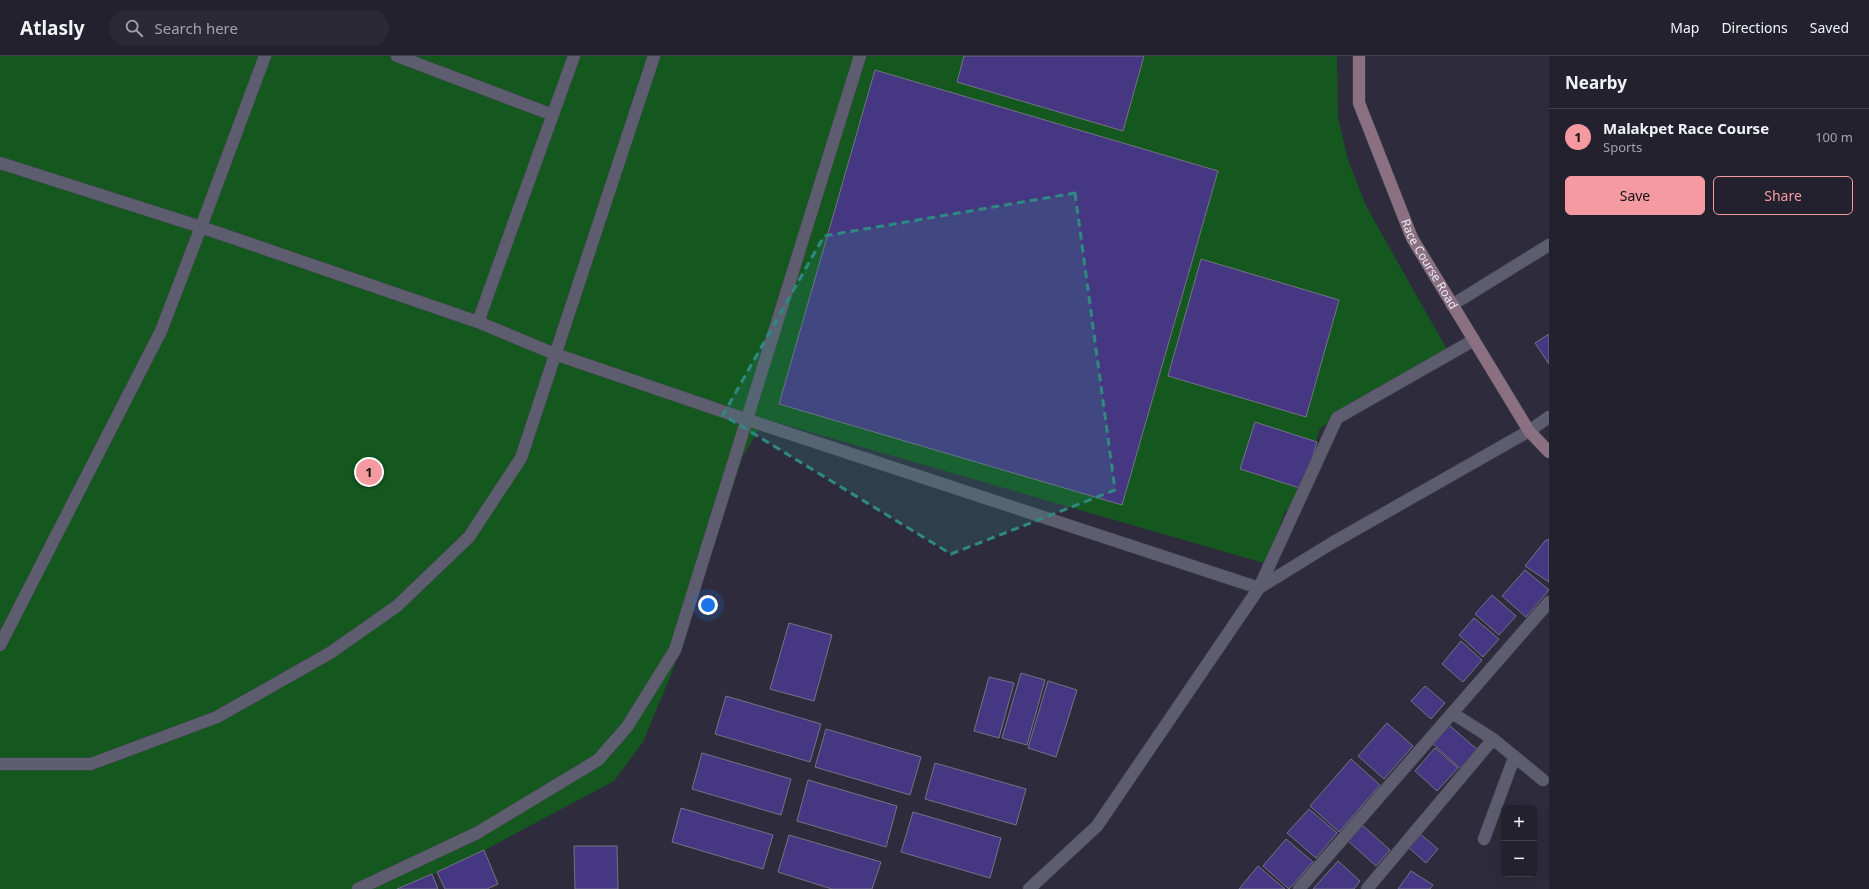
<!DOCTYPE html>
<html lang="en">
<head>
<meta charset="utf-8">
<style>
	:root { --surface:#22212d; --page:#2a2935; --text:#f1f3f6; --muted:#a2a3aa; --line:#3f3e49; --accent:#f49aa0 }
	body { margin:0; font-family:"Noto Sans",sans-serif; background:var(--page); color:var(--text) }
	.controls { position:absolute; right:12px; bottom:12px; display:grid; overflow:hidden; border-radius:6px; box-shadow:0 4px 16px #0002 }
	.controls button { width:36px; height:36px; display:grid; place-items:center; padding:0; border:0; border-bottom:1px solid var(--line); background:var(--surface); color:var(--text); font:20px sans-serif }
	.you { position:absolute; left:708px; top:549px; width:14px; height:14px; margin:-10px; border:3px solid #fff; border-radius:50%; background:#1a73e8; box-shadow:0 0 0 6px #1a73e833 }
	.badge { display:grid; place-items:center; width:26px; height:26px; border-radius:50%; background:var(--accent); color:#111; font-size:13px; font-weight:700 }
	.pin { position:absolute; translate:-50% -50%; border:2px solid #fff; box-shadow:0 1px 4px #0006 }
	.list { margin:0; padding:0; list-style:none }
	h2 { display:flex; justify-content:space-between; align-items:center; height:52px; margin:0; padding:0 16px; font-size:17px }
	h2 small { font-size:13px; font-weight:400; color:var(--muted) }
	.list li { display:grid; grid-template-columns:26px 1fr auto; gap:12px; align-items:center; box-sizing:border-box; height:56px; padding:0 16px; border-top:1px solid var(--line) }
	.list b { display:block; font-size:15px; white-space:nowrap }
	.list p { margin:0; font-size:13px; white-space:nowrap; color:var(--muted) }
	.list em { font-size:13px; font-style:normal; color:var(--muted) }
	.actions { display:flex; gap:8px; padding:12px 16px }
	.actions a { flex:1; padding:9px 0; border:1px solid var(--accent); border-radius:6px; text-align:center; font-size:14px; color:var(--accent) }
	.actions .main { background:var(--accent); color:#111 }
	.icon { flex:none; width:22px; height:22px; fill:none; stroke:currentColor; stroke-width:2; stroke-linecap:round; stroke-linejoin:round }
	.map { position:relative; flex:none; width:1549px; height:833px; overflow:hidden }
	header { display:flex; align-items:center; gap:24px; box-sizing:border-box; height:56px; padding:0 20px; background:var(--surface); border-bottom:1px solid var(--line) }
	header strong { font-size:19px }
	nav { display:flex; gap:22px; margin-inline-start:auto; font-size:14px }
	.search { width:280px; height:36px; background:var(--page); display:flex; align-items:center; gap:10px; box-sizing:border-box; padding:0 14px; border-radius:22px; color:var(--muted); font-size:15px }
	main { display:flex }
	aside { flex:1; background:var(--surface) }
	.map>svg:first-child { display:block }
	.green { fill:#14581f }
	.building { fill:#453781; stroke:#747385 }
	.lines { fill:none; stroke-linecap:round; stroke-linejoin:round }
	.lane-casing { stroke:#494855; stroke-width:13 }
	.street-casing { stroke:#494855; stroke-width:13 }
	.secondary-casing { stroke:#494855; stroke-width:13 }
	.lane { stroke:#5e5d6f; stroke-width:12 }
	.street { stroke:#5e5d6f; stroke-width:12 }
	.secondary { stroke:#8b7081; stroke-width:12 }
	.marked { fill:#308882; fill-opacity:0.2; stroke:#308882; stroke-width:3; stroke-dasharray:8 5; stroke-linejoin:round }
	.labels { text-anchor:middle; stroke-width:4; stroke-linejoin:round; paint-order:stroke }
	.street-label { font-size:12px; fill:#ebebf5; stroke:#2e2c3c }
</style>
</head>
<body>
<header>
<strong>Atlasly</strong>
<div class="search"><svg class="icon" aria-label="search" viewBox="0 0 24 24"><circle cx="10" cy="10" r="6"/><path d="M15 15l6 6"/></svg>Search here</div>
<nav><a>Map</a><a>Directions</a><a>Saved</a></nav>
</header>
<main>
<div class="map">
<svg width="1549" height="833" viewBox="0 0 1549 833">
	<rect width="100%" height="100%" fill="#2e2c3c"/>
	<!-- green -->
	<path class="green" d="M0 0H1337L1338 61 1348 104 1366 150 1449 297 1320 372 1303 433 1297 458 1285 455 1267 508 765 363 743 400 673 614 643 686 614 725 464 805 397 833H0Z"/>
	<!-- building -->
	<path class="building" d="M964 0H1144L1123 75 957 26Z
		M875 14 1218 115 1122 449 779 348Z
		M1201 203 1339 244 1306 361 1168 320Z
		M1549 278V308L1535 287Z
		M1255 366 1317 386 1303 433 1240 413Z
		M1549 483V526L1525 510 1545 485Z
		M1525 514 1549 534 1526 561 1502 540Z
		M1492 539 1516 560 1499 579 1475 558Z
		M1474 562 1499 583 1483 601 1459 579Z
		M789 567 832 579 814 645 770 633Z
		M1461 585 1482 604 1463 626 1442 608Z
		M1021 617 1045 624 1027 689 1002 682Z
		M989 621 1014 627 999 682 974 675Z
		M1048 625 1077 634 1056 701 1028 692Z
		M1425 630 1445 647 1431 663 1411 645Z
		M726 640 821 668 810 706 715 678Z
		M1387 667 1413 690 1384 723 1358 700Z
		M1449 669 1479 695 1462 714 1433 688Z
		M826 673 921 701 910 739 815 711Z
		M1435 692 1458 712 1437 735 1415 715Z
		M702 697 791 723 781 759 692 733Z
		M1351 703 1380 729 1339 776 1310 750Z
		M935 707 1026 733 1016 769 925 743Z
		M808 724 897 750 886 791 797 765Z
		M681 752 773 779 763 813 672 786Z
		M1309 753 1337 777 1316 802 1287 777Z
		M913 756 1001 782 990 822 901 796Z
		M1361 768 1390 794 1376 810 1347 784Z
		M1419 777 1438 793 1426 807 1408 791Z
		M789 779 881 806 872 833H832L778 816Z
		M1286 783 1313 806 1289 833 1263 810Z
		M574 790H617L618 833H575Z
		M484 794 498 828 487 833H445L437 816Z
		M1338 805 1360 825 1354 833H1313Z
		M1258 810 1285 833H1239Z
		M1411 815 1433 829 1430 833H1398Z
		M432 818 438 833H397Z"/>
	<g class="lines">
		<defs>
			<path id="lane" d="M265 0 201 171 478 266 555 298 745 363 1259 532 1332 487 1529 375
				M397 0 553 59
				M0 107 201 171 161 275 0 589
				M478 266 574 0
				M0 708H91L217 661 330 597 397 550 469 481 521 402 654 0
				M358 833 477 777 598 704 627 671 675 594 860 0
				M1029 833 1097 770 1259 532 1337 362 1474 284"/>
			<path id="street" d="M1452 249 1549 189
				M1529 375 1549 361
				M1452 657 1493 683 1543 724
				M1484 783 1514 702
				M1299 833 1549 546
				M1367 833 1493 683"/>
			<g id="secondary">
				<path id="s1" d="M1359 0V47L1412 182 1529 375 1549 396"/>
			</g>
		</defs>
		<!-- lane casing -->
		<use href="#lane" class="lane-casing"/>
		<!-- street casing -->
		<use href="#street" class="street-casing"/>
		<!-- secondary casing -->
		<use href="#secondary" class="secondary-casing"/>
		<!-- lane -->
		<use href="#lane" class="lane"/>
		<!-- street -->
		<use href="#street" class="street"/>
		<!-- secondary -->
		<use href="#secondary" class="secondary"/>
	</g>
	<!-- marked area -->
	<path class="marked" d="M1075 137 1115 434 951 498 723 359 824 180Z"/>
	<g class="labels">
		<!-- street labels -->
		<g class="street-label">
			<text dy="4" stroke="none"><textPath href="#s1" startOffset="223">Race Course Road</textPath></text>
		</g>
	</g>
</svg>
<div class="controls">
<button>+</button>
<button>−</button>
</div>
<div class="you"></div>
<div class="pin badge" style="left:369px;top:416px">1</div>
</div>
<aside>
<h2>Nearby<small></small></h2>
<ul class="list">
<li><span class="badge">1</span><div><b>Malakpet Race Course</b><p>Sports</p></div><em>100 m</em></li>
</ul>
<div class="actions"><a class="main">Save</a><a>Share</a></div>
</aside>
</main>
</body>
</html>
